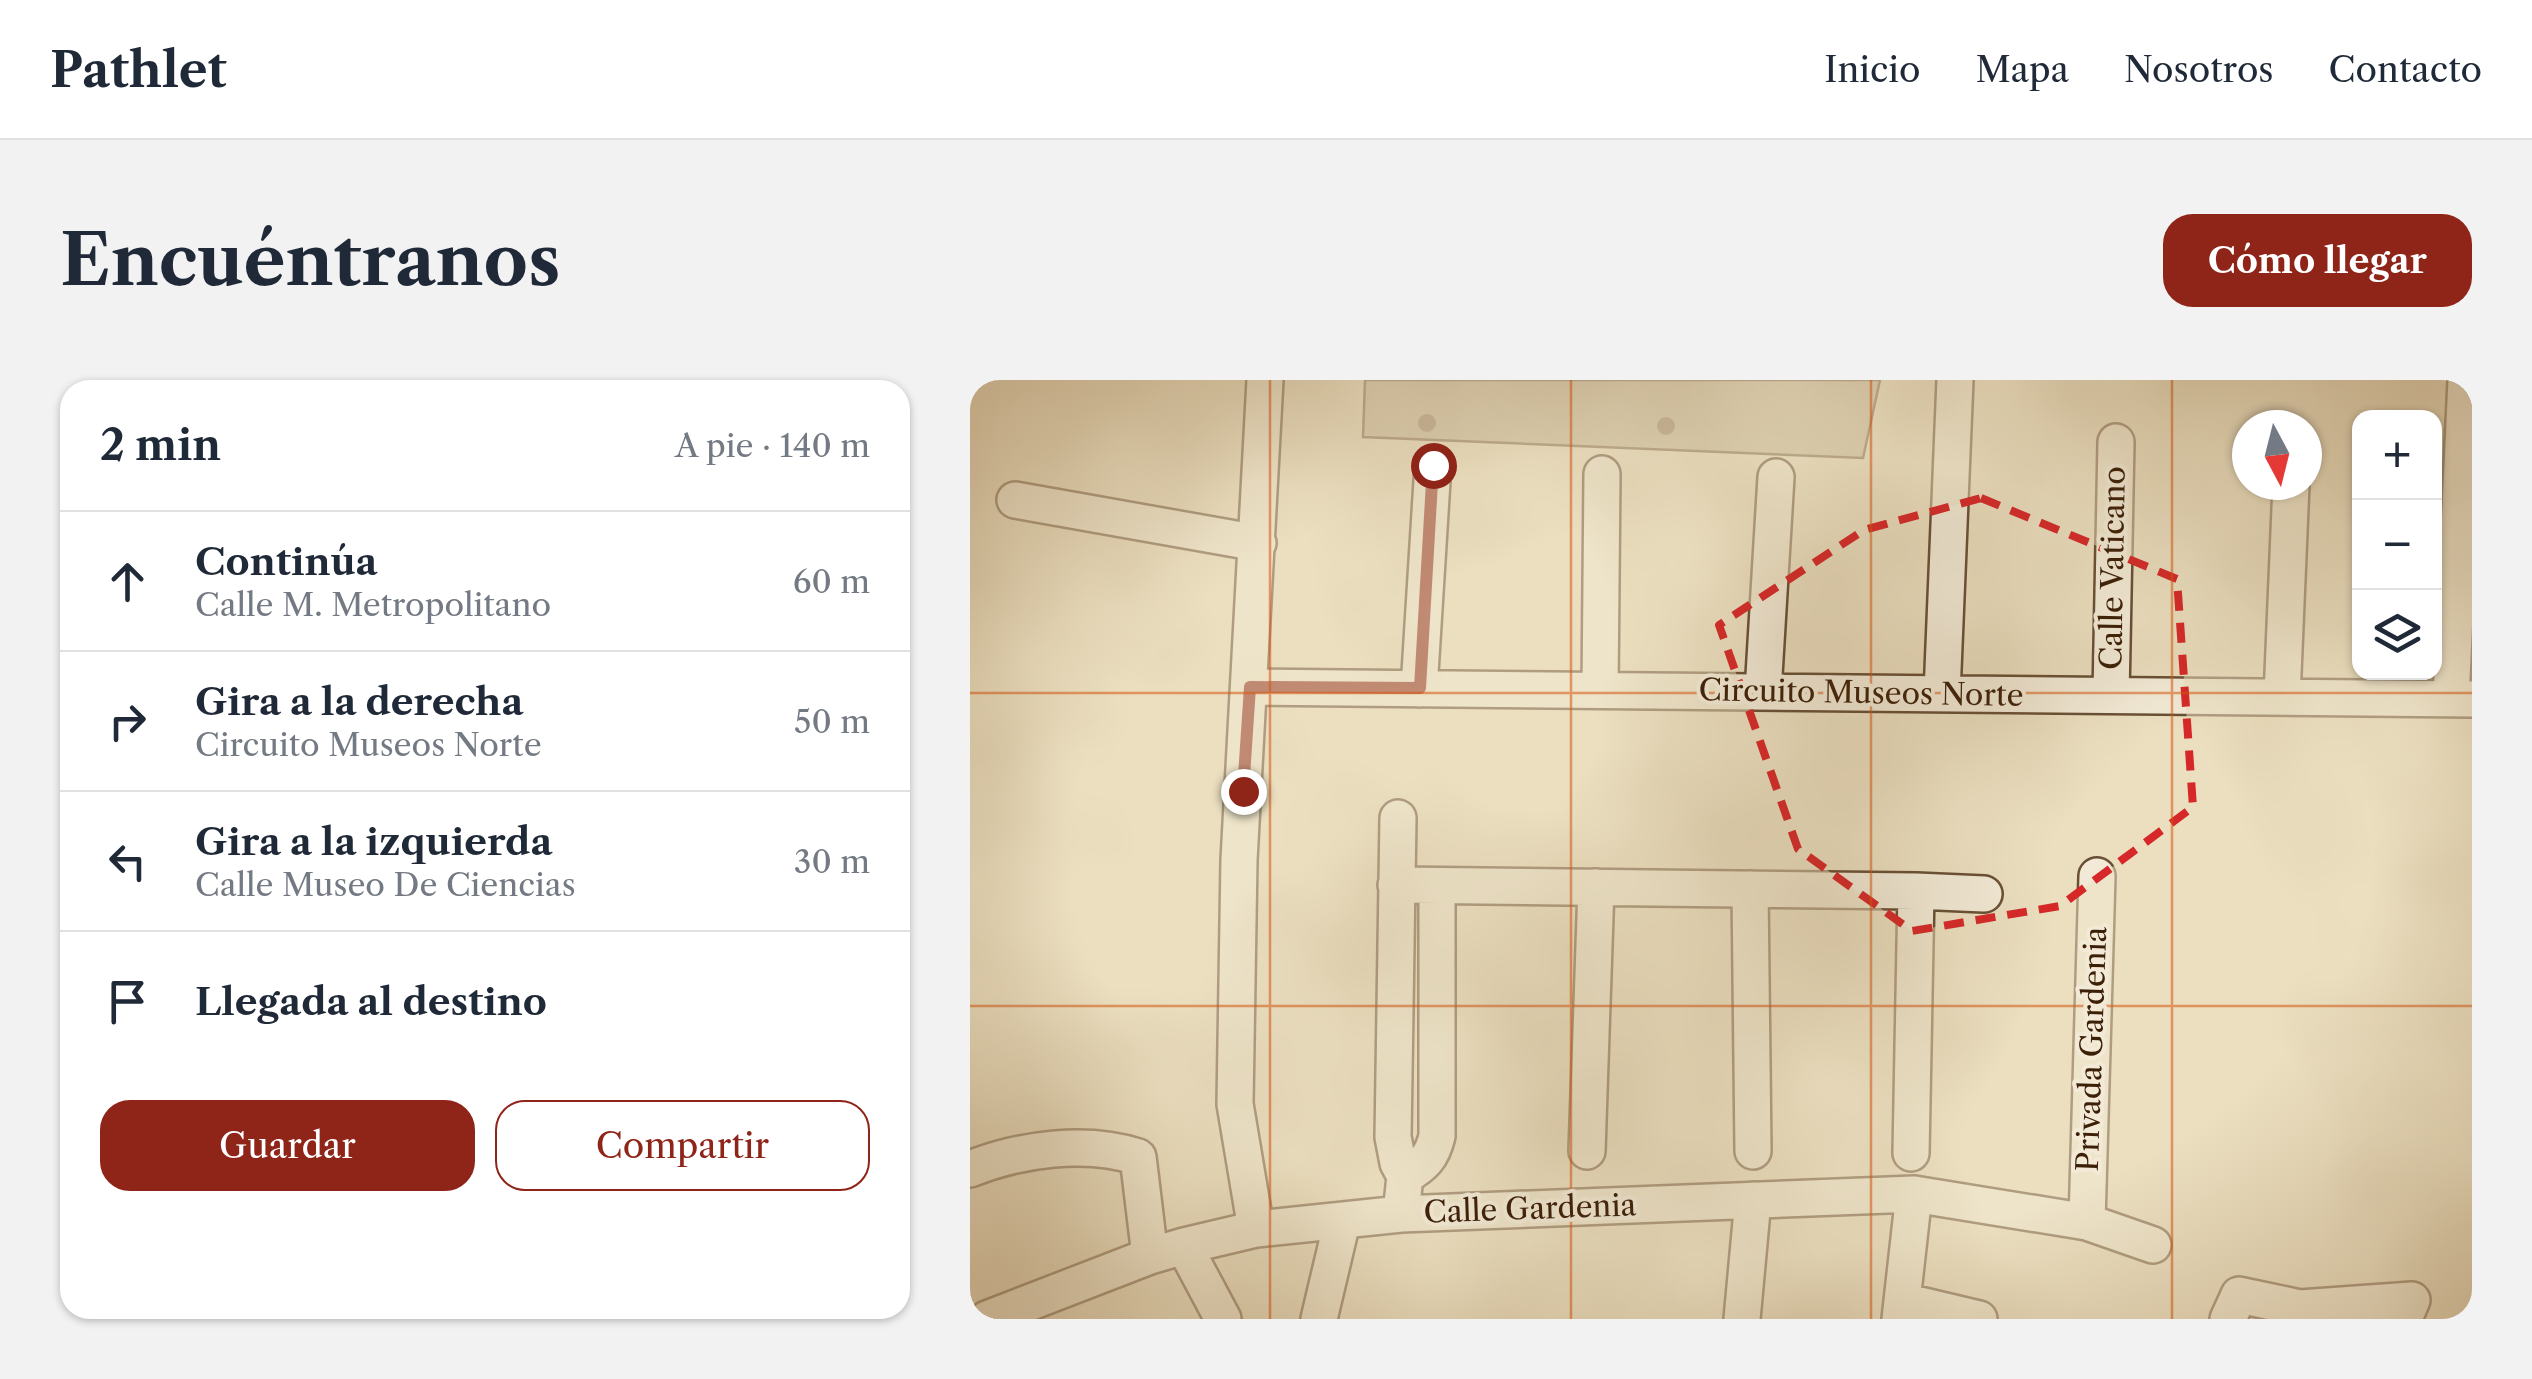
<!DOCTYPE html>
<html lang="es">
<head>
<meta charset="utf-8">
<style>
	:root { --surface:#fff; --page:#f2f2f3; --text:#1f2937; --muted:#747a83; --line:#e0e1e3; --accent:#8f2418 }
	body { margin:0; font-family:"Libre Caslon Text",serif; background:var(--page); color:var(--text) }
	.controls { position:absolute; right:30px; top:30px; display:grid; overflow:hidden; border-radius:20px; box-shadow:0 2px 8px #0004 }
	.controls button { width:90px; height:90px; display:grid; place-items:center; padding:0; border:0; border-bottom:2px solid var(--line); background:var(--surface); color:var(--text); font:50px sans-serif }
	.compass { position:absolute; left:1262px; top:30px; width:90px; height:90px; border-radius:50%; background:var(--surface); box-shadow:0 2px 8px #0004; rotate:173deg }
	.stop { position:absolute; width:30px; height:30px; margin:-22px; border:8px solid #8f2418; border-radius:50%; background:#fff }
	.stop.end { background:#8f2418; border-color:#fff; box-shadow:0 2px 10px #0008 }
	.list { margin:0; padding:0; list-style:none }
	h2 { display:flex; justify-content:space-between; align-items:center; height:130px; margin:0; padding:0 40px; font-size:42px }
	h2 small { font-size:32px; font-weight:400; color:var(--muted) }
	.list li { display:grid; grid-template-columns:65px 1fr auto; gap:30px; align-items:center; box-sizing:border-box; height:140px; padding:0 40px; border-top:2px solid var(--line) }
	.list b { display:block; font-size:38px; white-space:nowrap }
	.list p { margin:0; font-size:32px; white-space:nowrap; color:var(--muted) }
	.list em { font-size:32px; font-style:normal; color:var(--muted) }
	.actions { display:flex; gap:20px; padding:30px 40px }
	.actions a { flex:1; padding:22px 0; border:2px solid var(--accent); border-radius:30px; text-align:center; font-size:35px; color:var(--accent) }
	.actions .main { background:var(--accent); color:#fff }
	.icon { flex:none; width:55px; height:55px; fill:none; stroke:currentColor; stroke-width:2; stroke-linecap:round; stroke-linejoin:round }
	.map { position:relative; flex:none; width:1502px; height:939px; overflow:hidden; border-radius:30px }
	header { display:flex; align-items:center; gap:60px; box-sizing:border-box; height:140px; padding:0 50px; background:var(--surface); border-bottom:2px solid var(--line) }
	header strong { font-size:48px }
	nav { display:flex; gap:55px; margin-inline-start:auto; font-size:35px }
	.intro { display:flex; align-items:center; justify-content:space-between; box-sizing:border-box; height:240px; padding:0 60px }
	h1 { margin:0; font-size:70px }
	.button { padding:25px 45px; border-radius:30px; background:var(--accent); color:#fff; font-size:35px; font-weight:700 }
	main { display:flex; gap:60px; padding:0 60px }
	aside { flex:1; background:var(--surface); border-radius:30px; box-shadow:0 2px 8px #0004 }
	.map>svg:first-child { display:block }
	.green { fill:#cdbea1; stroke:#846e54; stroke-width:2.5 }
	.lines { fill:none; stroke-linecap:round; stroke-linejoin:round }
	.minor-casing { stroke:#684f35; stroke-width:40 }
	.minor { stroke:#f2ead6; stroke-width:35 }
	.tree { fill:#9f8b70 }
	.route { stroke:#8f2418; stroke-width:12 }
	.marked { fill:none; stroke:#d62828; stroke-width:8; stroke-dasharray:20 12; stroke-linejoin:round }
	.grid { fill:none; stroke:#d7530c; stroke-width:2.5; stroke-opacity:0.55 }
	.labels { text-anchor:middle; stroke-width:8; stroke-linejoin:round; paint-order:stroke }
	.street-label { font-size:30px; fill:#3c1f07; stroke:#f2ead6 }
</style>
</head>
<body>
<header>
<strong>Pathlet</strong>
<nav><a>Inicio</a><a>Mapa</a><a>Nosotros</a><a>Contacto</a></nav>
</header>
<div class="intro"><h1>Encuéntranos</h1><a class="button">Cómo llegar</a></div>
<main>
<aside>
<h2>2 min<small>A pie · 140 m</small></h2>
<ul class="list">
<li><svg class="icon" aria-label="ahead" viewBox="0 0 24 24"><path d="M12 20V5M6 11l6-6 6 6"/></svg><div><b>Continúa</b><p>Calle M. Metropolitano</p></div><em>60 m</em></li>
<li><svg class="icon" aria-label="right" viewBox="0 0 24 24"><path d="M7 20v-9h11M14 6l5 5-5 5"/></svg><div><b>Gira a la derecha</b><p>Circuito Museos Norte</p></div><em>50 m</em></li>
<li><svg class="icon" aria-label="left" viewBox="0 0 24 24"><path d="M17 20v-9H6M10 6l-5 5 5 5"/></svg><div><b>Gira a la izquierda</b><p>Calle Museo De Ciencias</p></div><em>30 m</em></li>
<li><svg class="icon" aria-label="arrive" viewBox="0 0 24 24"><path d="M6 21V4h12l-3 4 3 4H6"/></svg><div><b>Llegada al destino</b></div></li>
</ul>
<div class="actions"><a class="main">Guardar</a><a>Compartir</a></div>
</aside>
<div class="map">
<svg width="1502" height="939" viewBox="0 0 1502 939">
	<rect width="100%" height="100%" fill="#ebdfc0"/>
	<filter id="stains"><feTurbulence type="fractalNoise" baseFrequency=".002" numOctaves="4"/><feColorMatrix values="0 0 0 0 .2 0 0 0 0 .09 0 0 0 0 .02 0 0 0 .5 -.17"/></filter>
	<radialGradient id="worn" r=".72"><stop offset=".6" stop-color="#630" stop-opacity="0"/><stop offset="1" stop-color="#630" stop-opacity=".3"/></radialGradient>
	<!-- green -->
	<path class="green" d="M395 0H910L893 78 393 57Z"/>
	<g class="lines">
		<defs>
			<path id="minor" d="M45 120 288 163
				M280 307 1502 319
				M449 309 463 85
				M630 310 632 94
				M793 312 806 97
				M972 314 985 0
				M1141 315 1146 62
				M1312 317 1321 105
				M1481 319 1496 0
				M428 438 423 757 428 783 435 796 431 834
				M426 505 946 511 1014 514
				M780 509 783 771
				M617 771 626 507
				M941 773 946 511
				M0 789C50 769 116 760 168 777L180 876
				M435 796C454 785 462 777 467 756V506
				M1117 842 1127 496
				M286 849 265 724 269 480 295 0
				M214 866 253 939
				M933 921 1009 939
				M17 939 180 876 214 866 286 849 431 834 944 814 1117 842 1183 865
				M349 939 372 842
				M772 939 783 820
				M930 939 944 814
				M1258 939 1269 915 1330 928 1442 920 1434 939"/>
		</defs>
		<!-- minor casing -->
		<use href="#minor" class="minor-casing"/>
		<!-- minor -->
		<use href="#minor" class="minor"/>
	</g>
	<!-- trees -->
	<g class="tree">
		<circle cx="457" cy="43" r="9"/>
		<circle cx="696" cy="46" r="9"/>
	</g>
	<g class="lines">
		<!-- route -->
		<path class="route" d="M273 411 280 307 450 308 463 85"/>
	</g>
	<!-- marked area -->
	<path d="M0 0H1502V939H0ZM1011 118 1207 199 1223 427 1090 526 942 551 828 469 749 245 894 150Z" fill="#ebdfc0" fill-opacity=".55" fill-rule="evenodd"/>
	<path class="marked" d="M1011 118 1207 199 1223 427 1090 526 942 551 828 469 749 245 894 150Z"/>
	<!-- grid -->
	<path class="grid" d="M300 0V939M601 0V939M901 0V939M1202 0V939M0 313H1502M0 626H1502"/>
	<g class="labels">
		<!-- street labels -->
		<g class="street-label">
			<text transform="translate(1143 188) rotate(-89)" y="10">Calle Vaticano</text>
			<text transform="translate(891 313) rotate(1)" y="10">Circuito Museos Norte</text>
			<text transform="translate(1122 669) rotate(-88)" y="10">Privada Gardenia</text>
			<text transform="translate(560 829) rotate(-2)" y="10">Calle Gardenia</text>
		</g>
	</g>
	<rect width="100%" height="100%" filter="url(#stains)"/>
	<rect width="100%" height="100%" fill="url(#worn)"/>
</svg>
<div class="controls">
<button>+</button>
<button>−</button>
<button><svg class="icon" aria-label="layers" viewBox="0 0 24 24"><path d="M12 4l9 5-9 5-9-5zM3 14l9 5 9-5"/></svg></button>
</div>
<svg class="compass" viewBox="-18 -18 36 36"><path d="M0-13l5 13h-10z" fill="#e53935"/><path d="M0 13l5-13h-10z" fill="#747a83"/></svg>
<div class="stop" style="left:463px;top:85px"></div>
<div class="stop end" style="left:273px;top:411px"></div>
</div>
</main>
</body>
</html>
